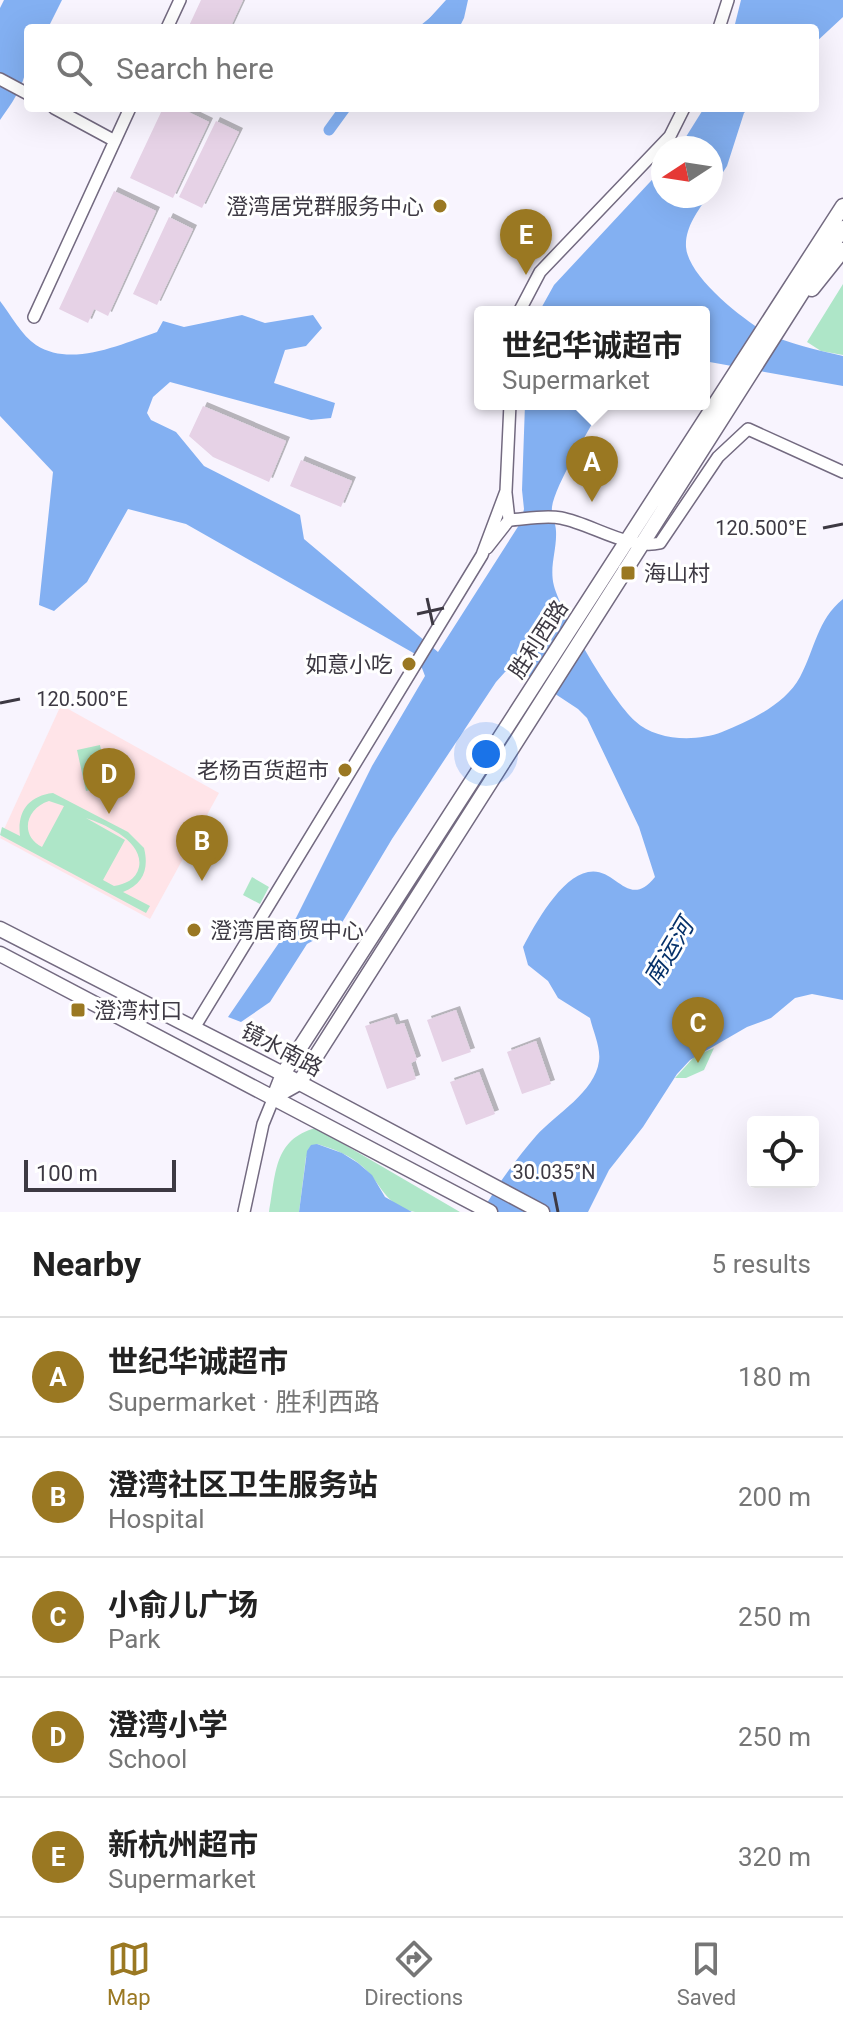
<!DOCTYPE html>
<html lang="en">
<head>
<meta charset="utf-8">
<style>
	:root { --surface:#fff; --page:#f2f2f2; --text:#222; --muted:#767676; --line:#e0e0e0; --accent:#9a7822 }
	body { margin:0; font-family:Roboto,"Noto Sans SC",sans-serif; background:var(--page); color:var(--text) }
	.controls { position:absolute; right:24px; bottom:24px; display:grid; overflow:hidden; border-radius:8px; box-shadow:0 8px 32px #0002 }
	.controls button { width:72px; height:72px; display:grid; place-items:center; padding:0; border:0; border-bottom:2px solid var(--line); background:var(--surface); color:var(--text); font:40px sans-serif }
	.compass { position:absolute; left:651px; top:136px; width:72px; height:72px; border-radius:50%; background:var(--surface); box-shadow:0 8px 32px #0002; rotate:258deg }
	.scale { position:absolute; left:24px; bottom:20px; width:152px; box-sizing:border-box; padding-left:8px; border:4px solid #3d3943; border-top:0; font-size:22px; line-height:28px; white-space:nowrap; color:#3d3943; -webkit-text-stroke:6px #fff; paint-order:stroke }
	.you { position:absolute; left:486px; top:754px; width:28px; height:28px; margin:-20px; border:6px solid #fff; border-radius:50%; background:#1a73e8; box-shadow:0 0 0 12px #1a73e833 }
	.badge { display:grid; place-items:center; width:52px; height:52px; border-radius:50%; background:var(--accent); color:#fff; font-size:26px; font-weight:700 }
	.pin { position:absolute; translate:-50% -66px; filter:drop-shadow(0 2px 4px #0008) }
	.pin::after { content:''; position:absolute; top:42px; width:28px; height:24px; background:inherit; clip-path:polygon(0 0,100% 0,50% 100%) }
	.popup { position:absolute; left:474px; top:306px; width:236px; height:104px; box-sizing:border-box; display:grid; place-content:center; border-radius:8px; background:var(--surface); filter:drop-shadow(0 2px 6px #0005); font-size:26px; white-space:nowrap; color:var(--muted) }
	.popup b { font-size:30px; color:var(--text) }
	.popup::after { content:''; position:absolute; left:50%; top:100%; margin-left:-16px; border:16px solid transparent; border-top-color:var(--surface) }
	.list { margin:0; padding:0; list-style:none }
	h2 { display:flex; justify-content:space-between; align-items:center; height:104px; margin:0; padding:0 32px; font-size:34px }
	h2 small { font-size:26px; font-weight:400; color:var(--muted) }
	.list li { display:grid; grid-template-columns:52px 1fr auto; gap:24px; align-items:center; box-sizing:border-box; height:120px; padding:0 32px; border-top:2px solid var(--line) }
	.list b { display:block; font-size:30px; white-space:nowrap }
	.list p { margin:0; font-size:26px; white-space:nowrap; color:var(--muted) }
	.list em { font-size:26px; font-style:normal; color:var(--muted) }
	.icon { flex:none; width:44px; height:44px; fill:none; stroke:currentColor; stroke-width:2; stroke-linecap:round; stroke-linejoin:round }
	.map { position:relative; flex:none; width:843px; height:1212px; overflow:hidden }
	.search { position:absolute; background:var(--surface); box-shadow:0 8px 32px #0002; left:24px; right:24px; top:24px; height:88px; display:flex; align-items:center; gap:20px; box-sizing:border-box; padding:0 28px; border-radius:8px; color:var(--muted); font-size:30px }
	.sheet { height:704px; background:var(--surface) }
	nav { display:flex; justify-content:space-around; align-items:center; box-sizing:border-box; height:112px; border-top:2px solid var(--line); background:var(--surface); font-size:22px; color:var(--muted) }
	nav a { display:grid; justify-items:center; gap:4px }
	nav .on { color:var(--accent) }
	.map>svg:first-child { display:block }
	.education { fill:#ffe4e8 }
	.green { fill:#aee6c8; fill-rule:evenodd }
	.water { fill:#83b0f2 }
	.lines { fill:none; stroke-linecap:round; stroke-linejoin:round }
	.canal { stroke:#83b0f2; stroke-width:11 }
	.building { fill:#e6d2e6; filter:url(#shadow) }
	.minor-casing { stroke:#736a80; stroke-width:14 }
	.major-casing { stroke:#736a80; stroke-width:17 }
	.minor { stroke:#fff; stroke-width:11 }
	.major { stroke:#fff; stroke-width:14 }
	.ticks { fill:none; stroke:#3d3943; stroke-width:3 }
	.poi-dot { fill:#9a7822; stroke:#fff; stroke-width:3 }
	.labels { text-anchor:middle; stroke-width:6; stroke-linejoin:round; paint-order:stroke }
	.poi-label { font-size:22px; fill:#3d3943; stroke:#fff; text-anchor:end }
	.street-label { font-size:22px; fill:#3d3943; stroke:#fff }
	.water-label { font-size:24px; font-style:italic; fill:#05316a; stroke:#fff }
	.ticks-label { font-size:20px; text-anchor:middle; fill:#3d3943; stroke:#fff; stroke-width:6; stroke-linejoin:round; paint-order:stroke }
</style>
</head>
<body>
<div class="map">
<svg width="843" height="1212" viewBox="0 0 843 1212">
	<defs>
		<filter id="shadow"><feDropShadow dx="4" dy="-4" stdDeviation="0" flood-color="#0004"/></filter>
	</defs>
	<rect width="100%" height="100%" fill="#f8f4fe"/>
	<!-- education -->
	<path class="education" d="M61 705 219 793 150 919 0 838Z"/>
	<!-- green -->
	<path class="green" d="M843 284V355L821 351 807 342Z
		M100 745 109 786 86 791 77 750Z
		M53 793 128 832 144 848C149 868 144 884 123 892L150 906 146 913 0 835 2 827 20 836C17 812 28 796 53 793ZM49 801 64 806 42 847C19 835 26 808 49 801ZM86 818C104 824 144 841 139 867 136 880 125 884 114 886L103 880 125 840Z
		M252 877 269 887 260 904 243 895Z
		M714 1048 704 1070 686 1078H675L695 1056Z
		M316 1128 460 1212C445 1212 429 1212 415 1212 385 1207 381 1182 363 1167 350 1155 334 1149 317 1144L306 1157 299 1212H269C276 1175 273 1139 316 1128Z"/>
	<!-- water -->
	<path class="water" d="M4 0H62L48 28H28C28 73 27 83 0 120V8Z
		M446 0H468L464 18 459 28H435L426 22Z
		M741 0H843V17L815 43V28H734Z
		M704 108H749L744 113 727 166 711 191V148H679Z
		M663 168V196H708C698 211 685 227 686 247 688 276 741 318 765 332 788 344 818 350 843 356V386L704 361V312H539L554 285Z
		M0 301C10 314 22 336 36 345 72 368 121 344 157 332L163 321 184 327 242 315 265 323 313 315 322 328 306 346 285 350 274 383 335 403 331 418 311 420 170 382 153 397 147 413 151 420 176 432 204 466 300 515 304 539 438 652 521 522 524 509 522 490 525 404H603C591 427 555 485 552 507 551 516 556 523 556 531 557 550 549 567 554 586 562 615 612 700 635 721 656 741 696 742 722 732 749 721 785 705 800 677 815 649 817 620 843 599V1000L812 994 795 998 771 1018 747 1027 690 1060 677 1074 643 1127 609 1170 588 1212H482C497 1185 516 1159 536 1136 556 1114 595 1092 599 1061 601 1048 593 1031 590 1018L558 998 548 981 528 965 523 947C535 924 561 877 588 872 616 866 628 911 655 877L639 827 587 718 578 709 516 668 505 672 496 682 392 839 340 926 307 944 270 1002 241 1022 228 1017 296 918 372 766 425 676 417 655 186 524 128 509 87 582 54 611 39 605 53 472 0 416Z
		M317 1144 342 1153 358 1163 372 1175 385 1197 412 1212H299L307 1151 311 1145Z"/>
	<g class="lines">
		<!-- canal -->
		<path class="canal" d="M426 28 452 7 453 0
			M329 130 345 108"/>
	</g>
	<!-- building -->
	<path class="building" d="M201 0H243L230 28H188Z
		M163 108H180L209 122 173 198 130 178Z
		M216 121 239 132 202 208 179 197Z
		M114 191 156 211 108 316 94 309 88 323 59 309Z
		M169 217 193 229 157 305 133 294Z
		M203 406 286 441 269 482 213 457 189 436Z
		M301 460 352 481 341 507 290 486Z
		M456 1010 471 1052 442 1062 427 1020Z
		M393 1017 396 1025 404 1023 417 1060 411 1063 416 1079 387 1089 365 1026Z
		M536 1041 551 1084 522 1094 507 1052Z
		M479 1072 495 1114 466 1125 450 1082Z"/>
	<g class="lines">
		<defs>
			<path id="minor" d="M167 28 180 0
				M719 28 728 0
				M0 79 28 94
				M54 108 115 141
				M519 312 540 272 670 136 684 108
				M34 317 130 108
				M509 520C525 519 545 515 561 518 592 524 628 550 660 543L718 457 748 429 843 472
				M487 548 509 520 506 493
				M194 1028 482 555 506 491 510 404
				M244 1212 263 1124 274 1097"/>
			<path id="major" d="M812 289 843 250
				M0 929 283 1074 542 1212
				M0 954 490 1212
				M274 1097 283 1074 843 206
				M274 1097 299 1083 843 228"/>
		</defs>
		<!-- minor casing -->
		<use href="#minor" class="minor-casing"/>
		<!-- major casing -->
		<use href="#major" class="major-casing"/>
		<!-- minor -->
		<use href="#minor" class="minor"/>
		<!-- major -->
		<use href="#major" class="major"/>
	</g>
	<!-- ticks -->
	<path class="ticks" d="M823 528 843 524M427 598 433 625M417 614 444 608M0 703 20 699M554 1192 558 1212"/>
	<!-- markers -->
	<g class="poi-dot">
		<circle cx="440" cy="206" r="8"/>
		<rect x="620" y="565" width="16" height="16" rx="4"/>
		<circle cx="409" cy="664" r="8"/>
		<circle cx="345" cy="770" r="8"/>
		<circle cx="194" cy="930" r="8"/>
		<rect x="70" y="1002" width="16" height="16" rx="4"/>
	</g>
	<g class="labels">
		<!-- poi labels -->
		<g class="poi-label">
			<text x="424" y="214">澄湾居党群服务中心</text>
			<text x="644" y="581" text-anchor="start">海山村</text>
			<text x="393" y="672">如意小吃</text>
			<text x="329" y="778">老杨百货超市</text>
			<text x="210" y="938" text-anchor="start">澄湾居商贸中心</text>
			<text x="94" y="1018" text-anchor="start">澄湾村口</text>
		</g>
		<!-- street labels -->
		<g class="street-label">
			<text transform="translate(538 639) rotate(-57)" y="8">胜利西路</text>
			<text transform="translate(282 1049) rotate(28)" y="8">镜水南路</text>
		</g>
		<!-- water labels -->
		<g class="water-label">
			<text transform="translate(669 952) rotate(-59)" y="8">南运河</text>
		</g>
	</g>
	<g class="ticks-label">
		<text x="761" y="535">120.500°E</text>
		<text x="82" y="706">120.500°E</text>
		<text x="554" y="1179">30.035°N</text>
	</g>
</svg>
<div class="controls">
<button><svg class="icon" aria-label="locate" viewBox="0 0 24 24"><circle cx="12" cy="12" r="6"/><path d="M12 2v4M12 18v4M2 12h4M18 12h4"/></svg></button>
</div>
<svg class="compass" viewBox="-18 -18 36 36"><path d="M0-13l5 13h-10z" fill="#e53935"/><path d="M0 13l5-13h-10z" fill="#767676"/></svg>
<div class="scale">100 m</div>
<div class="you"></div>
<div class="pin badge" style="left:592px;top:502px">A</div>
<div class="popup"><b>世纪华诚超市</b>Supermarket</div>
<div class="pin badge" style="left:202px;top:881px">B</div>
<div class="pin badge" style="left:698px;top:1063px">C</div>
<div class="pin badge" style="left:109px;top:814px">D</div>
<div class="pin badge" style="left:526px;top:275px">E</div>
<div class="search"><svg class="icon" aria-label="search" viewBox="0 0 24 24"><circle cx="10" cy="10" r="6"/><path d="M15 15l6 6"/></svg>Search here</div>
</div>
<section class="sheet">
<h2>Nearby<small>5 results</small></h2>
<ul class="list">
<li><span class="badge">A</span><div><b>世纪华诚超市</b><p>Supermarket · 胜利西路</p></div><em>180 m</em></li>
<li><span class="badge">B</span><div><b>澄湾社区卫生服务站</b><p>Hospital</p></div><em>200 m</em></li>
<li><span class="badge">C</span><div><b>小俞儿广场</b><p>Park</p></div><em>250 m</em></li>
<li><span class="badge">D</span><div><b>澄湾小学</b><p>School</p></div><em>250 m</em></li>
<li><span class="badge">E</span><div><b>新杭州超市</b><p>Supermarket</p></div><em>320 m</em></li>
</ul>
</section>
<nav>
<a class="on"><svg class="icon" aria-label="map" viewBox="0 0 24 24"><path d="M3 6l6-2 6 2 6-2v14l-6 2-6-2-6 2zM9 4v14M15 6v14"/></svg>Map</a>
<a><svg class="icon" aria-label="directions" viewBox="0 0 24 24"><path d="M12 3l9 9-9 9-9-9zM9 14v-3h6M13 9l2 2-2 2"/></svg>Directions</a>
<a><svg class="icon" aria-label="saved" viewBox="0 0 24 24"><path d="M7 4h10v16l-5-4-5 4z"/></svg>Saved</a>
</nav>
</body>
</html>
